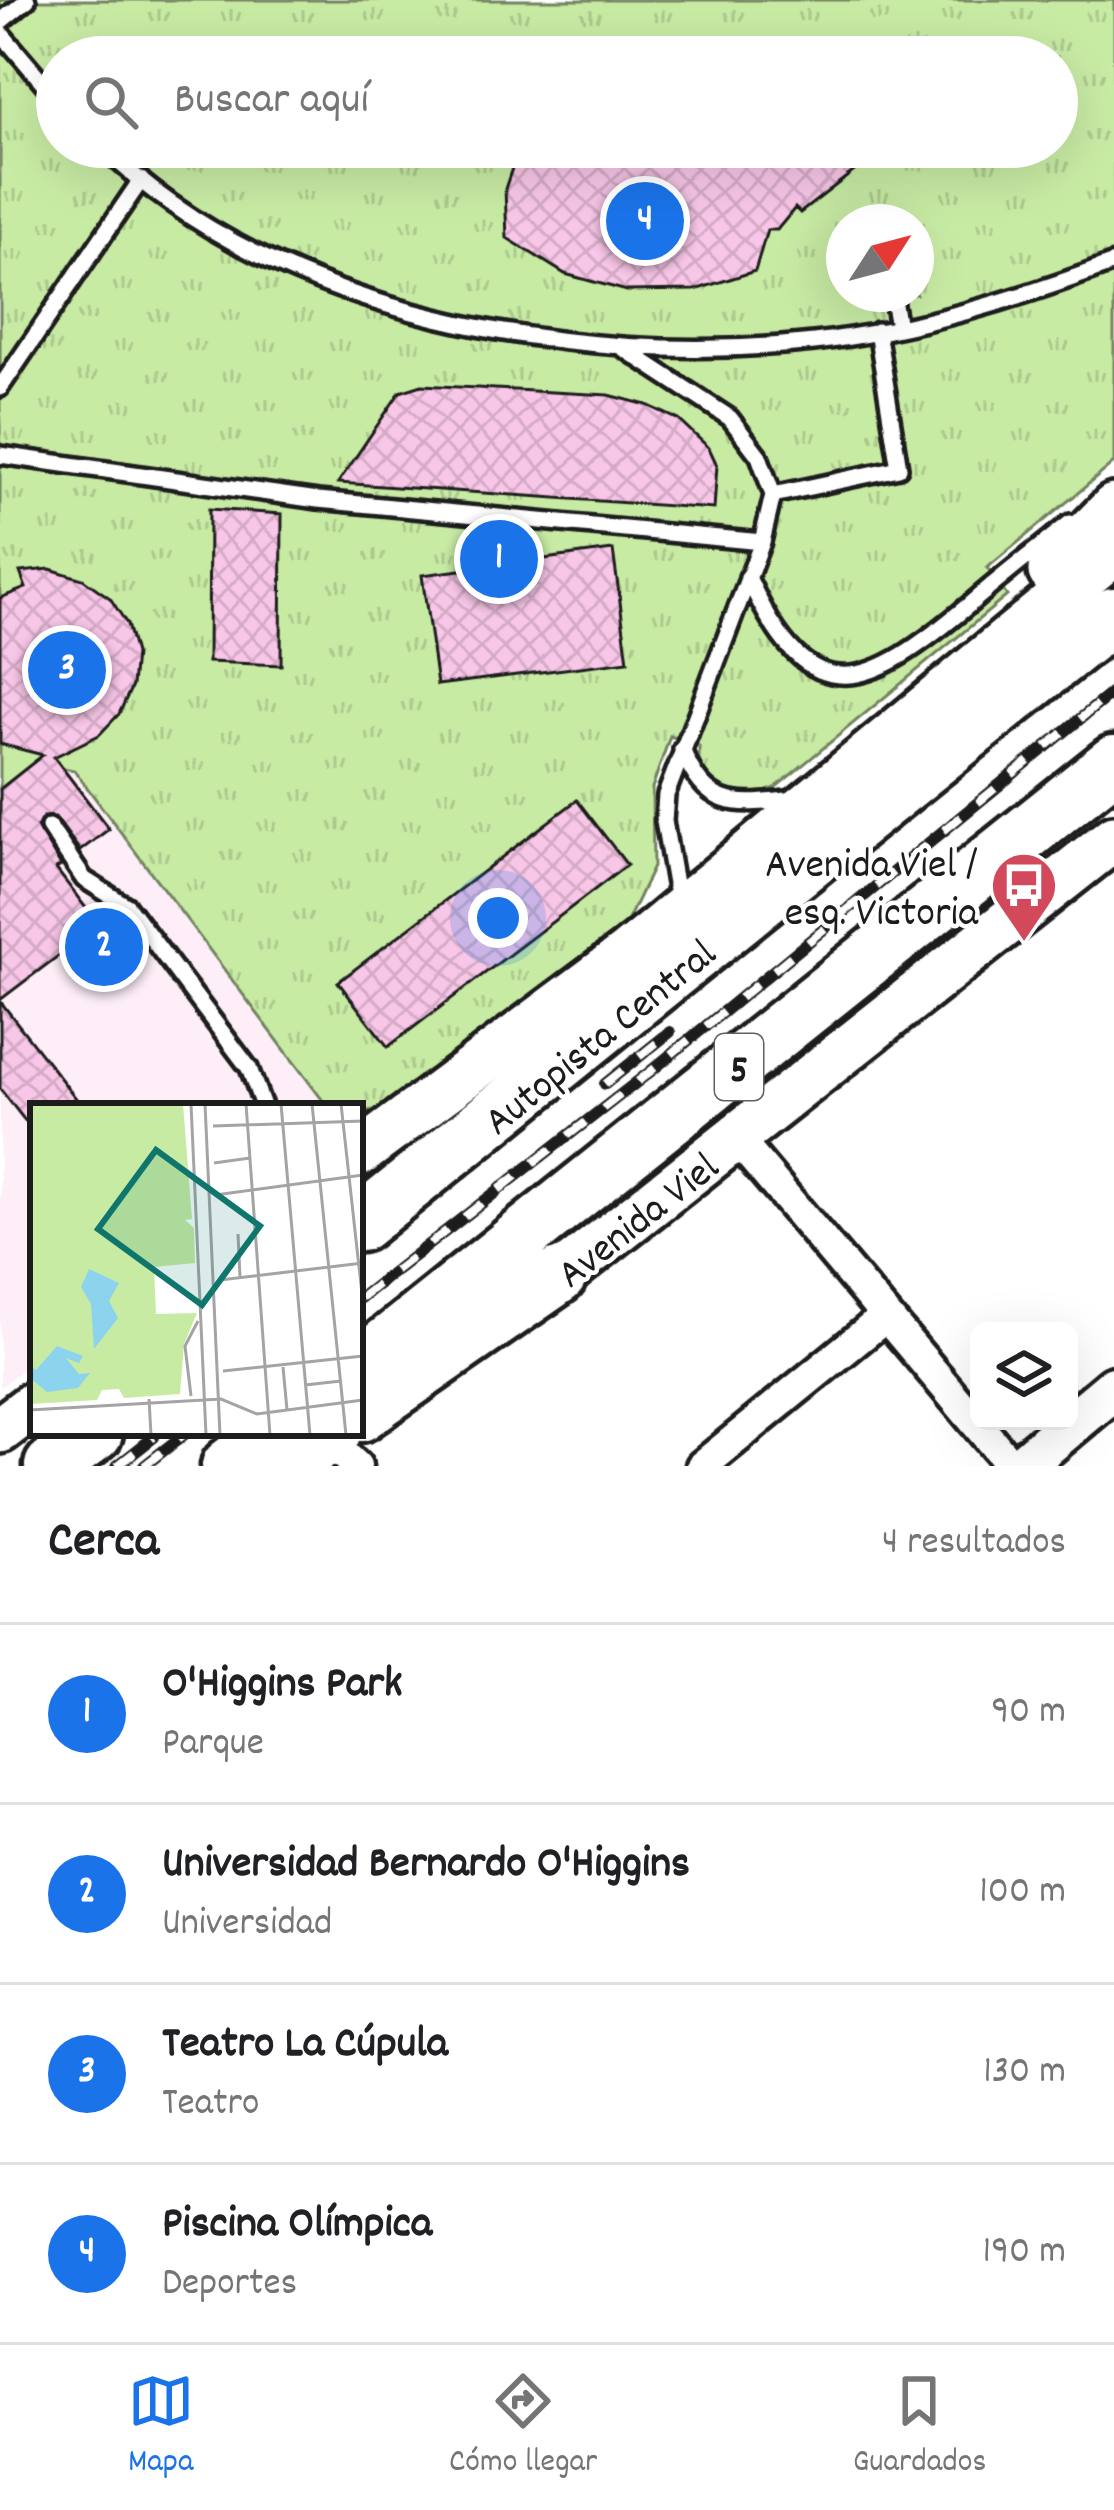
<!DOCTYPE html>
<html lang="es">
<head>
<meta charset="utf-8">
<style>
	:root { --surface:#fff; --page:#f6f6f6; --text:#202124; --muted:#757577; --line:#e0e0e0; --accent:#1a73e8 }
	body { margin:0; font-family:Dekko,sans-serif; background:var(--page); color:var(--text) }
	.controls { position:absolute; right:36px; bottom:36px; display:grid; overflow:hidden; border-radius:18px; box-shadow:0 12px 48px #0002 }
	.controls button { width:108px; height:108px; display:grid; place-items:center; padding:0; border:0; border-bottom:3px solid var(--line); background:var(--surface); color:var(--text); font:60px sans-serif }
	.compass { position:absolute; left:826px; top:204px; width:108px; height:108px; border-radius:50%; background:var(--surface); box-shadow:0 12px 48px #0002; rotate:54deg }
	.you { position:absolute; left:498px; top:918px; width:42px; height:42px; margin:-30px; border:9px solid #fff; border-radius:50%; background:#1a73e8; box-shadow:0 0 0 18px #1a73e833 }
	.badge { display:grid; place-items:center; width:78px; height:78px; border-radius:50%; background:var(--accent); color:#fff; font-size:39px; font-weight:700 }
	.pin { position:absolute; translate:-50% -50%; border:6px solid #fff; box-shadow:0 3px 12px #0006 }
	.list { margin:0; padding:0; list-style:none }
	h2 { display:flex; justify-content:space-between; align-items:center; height:156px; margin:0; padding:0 48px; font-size:51px }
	h2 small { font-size:39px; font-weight:400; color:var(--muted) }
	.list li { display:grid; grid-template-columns:78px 1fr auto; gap:36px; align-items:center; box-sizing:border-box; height:180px; padding:0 48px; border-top:3px solid var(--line) }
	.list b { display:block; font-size:45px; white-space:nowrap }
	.list p { margin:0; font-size:39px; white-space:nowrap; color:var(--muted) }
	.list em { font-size:39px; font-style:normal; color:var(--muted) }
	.icon { flex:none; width:66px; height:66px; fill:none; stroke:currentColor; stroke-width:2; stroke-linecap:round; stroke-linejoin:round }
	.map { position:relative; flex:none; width:1114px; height:1466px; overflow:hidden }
	.search { position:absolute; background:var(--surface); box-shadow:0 12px 48px #0002; left:36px; right:36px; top:36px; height:132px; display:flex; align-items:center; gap:30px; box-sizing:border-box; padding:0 42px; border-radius:66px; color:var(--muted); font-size:45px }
	.sheet { height:876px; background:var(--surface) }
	nav { display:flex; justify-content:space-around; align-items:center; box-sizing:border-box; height:168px; border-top:3px solid var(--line); background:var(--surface); font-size:33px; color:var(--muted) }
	nav a { display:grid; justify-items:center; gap:6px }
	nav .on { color:var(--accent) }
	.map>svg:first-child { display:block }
	.built { fill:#fdeef8 }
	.park { fill:url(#park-tufts); stroke:#728460; stroke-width:3; fill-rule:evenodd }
	.building { fill:url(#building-cross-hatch); stroke:#1c1c1c; stroke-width:3 }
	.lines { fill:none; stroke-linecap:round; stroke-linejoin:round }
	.lane-casing { stroke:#1c1c1c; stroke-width:24 }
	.street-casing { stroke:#1c1c1c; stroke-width:39 }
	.secondary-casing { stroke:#1c1c1c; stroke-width:51 }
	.primary-casing { stroke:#1c1c1c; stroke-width:54 }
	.highway-casing { stroke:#1c1c1c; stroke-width:63 }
	.lane { stroke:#fff; stroke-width:15 }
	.street { stroke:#fff; stroke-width:30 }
	.secondary { stroke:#fff; stroke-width:42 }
	.primary { stroke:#fff; stroke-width:45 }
	.highway { stroke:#fff; stroke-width:54 }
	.rail-casing { stroke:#1c1c1c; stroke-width:12 }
	.rail { stroke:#fff; stroke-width:8; stroke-dasharray:22; stroke-linecap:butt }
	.labels { text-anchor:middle; stroke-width:9; stroke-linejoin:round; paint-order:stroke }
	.shield { fill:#fff; stroke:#606060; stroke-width:3 }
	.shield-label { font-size:39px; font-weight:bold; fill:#1c1c1c }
	.poi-label { font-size:42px; fill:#1c1c1c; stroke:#fff; text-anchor:end }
	.street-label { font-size:42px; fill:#1c1c1c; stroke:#fff }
	.inset-road { fill:none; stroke:#a4a4a4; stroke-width:3 }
	.view { fill:#0f766e; fill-opacity:0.15; stroke:#0f766e; stroke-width:6 }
	.inset-edge { fill:none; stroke:#1c1c1c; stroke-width:6 }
</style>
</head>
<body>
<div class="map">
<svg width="1114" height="1466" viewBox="0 0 1114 1466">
	<defs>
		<pattern id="park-tufts" width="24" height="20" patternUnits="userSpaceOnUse" patternTransform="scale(3)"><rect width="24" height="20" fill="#c8eba4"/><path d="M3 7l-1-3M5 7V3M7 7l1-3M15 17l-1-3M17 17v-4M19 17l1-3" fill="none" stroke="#abc98d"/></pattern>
		<pattern id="building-cross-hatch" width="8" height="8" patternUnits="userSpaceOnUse" patternTransform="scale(3)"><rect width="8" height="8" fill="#f8c6e7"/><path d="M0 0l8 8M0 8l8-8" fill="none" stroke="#d4aac6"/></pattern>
	</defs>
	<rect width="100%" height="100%" fill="#fff"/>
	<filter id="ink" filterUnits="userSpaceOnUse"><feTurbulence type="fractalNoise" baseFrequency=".00833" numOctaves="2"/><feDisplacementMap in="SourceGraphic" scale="24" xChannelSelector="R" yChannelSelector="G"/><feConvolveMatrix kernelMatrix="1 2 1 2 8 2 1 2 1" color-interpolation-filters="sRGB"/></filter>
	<g filter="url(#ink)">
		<!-- built -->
		<path class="built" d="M34 762 74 770 327 1106H33V1361L0 1387V789Z"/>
		<!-- park -->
		<path class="park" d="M0 0H1114V463L987 568 1007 596 775 788C743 802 720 794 699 768V746L670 736 652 788 653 867 627 922 381 1109 360 1112V1106H327L74 770 34 762 0 789ZM57 57H1057V147H57ZM844 222H916V294H844Z"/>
		<!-- building -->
		<path class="building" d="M519 147H806L826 155 835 147 862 165 800 213 795 208 777 230H767L755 271 695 290 627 291 565 274 507 238 505 189Z
			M422 385 609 395 647 405 679 420 709 448 717 465 714 509 338 483 400 392Z
			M209 509 282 514 281 665 208 662Z
			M613 550 628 661 437 685 422 575Z
			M50 569 83 579 110 598 127 624 135 654 132 686 119 714 99 735 54 757 109 829 80 851 55 817H43L37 827 61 866 56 869 99 925 0 1000V789L43 755 0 744V598L26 588 20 572Z
			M577 800 627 865 388 1047 338 982Z
			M0 1001 82 1106H33V1131L0 1089Z"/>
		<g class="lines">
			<defs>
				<path id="lane" d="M0 22 27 0
					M0 32 57 99
					M103 147C276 317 581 368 814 342 917 330 1018 299 1114 263
					M892 294 898 327
					M620 346 730 418 759 456 773 495 762 542 666 795 664 821 678 901
					M0 388 141 180
					M0 455 318 500 762 542
					M773 495 899 468 877 331
					M748 577C811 720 871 687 970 604 1002 576 1036 550 1070 523
					M682 749C707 812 737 805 796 799
					M49 827 84 879 127 906 249 1068 263 1106"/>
				<path id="street" d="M737 1139 1012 1466
					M344 1455 356 1466
					M702 1466 886 1316"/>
				<path id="secondary" d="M1021 1466 1114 1388"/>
				<path id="primary" d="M1051 571 1114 507
					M360 1153 626 955 1114 552
					M531 1299 1114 838
					M0 1430 33 1405"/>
				<path id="highway" d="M360 1224 1114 615
					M360 1366 1114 763
					M360 1414 559 1276
					M52 1466 95 1433
					M229 1466 272 1433
					M286 1466 333 1433"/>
			</defs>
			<!-- lane casing -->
			<use href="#lane" class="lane-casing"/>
			<!-- street casing -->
			<use href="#street" class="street-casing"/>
			<!-- secondary casing -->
			<use href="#secondary" class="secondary-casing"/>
			<!-- primary casing -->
			<use href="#primary" class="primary-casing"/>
			<!-- highway casing -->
			<use href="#highway" class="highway-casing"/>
			<!-- lane -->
			<use href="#lane" class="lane"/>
			<!-- street -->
			<use href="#street" class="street"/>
			<!-- secondary -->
			<use href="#secondary" class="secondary"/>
			<!-- primary -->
			<use href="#primary" class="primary"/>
			<!-- highway -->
			<use href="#highway" class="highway"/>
			<defs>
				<path id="rail" d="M605 1084 670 1032
					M360 1298 651 1071 1114 691
					M117 1466 154 1437
					M144 1466 186 1433"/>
			</defs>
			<!-- rail casing -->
			<use href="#rail" class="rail-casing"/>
			<!-- rail -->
			<use href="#rail" class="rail"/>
		</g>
	</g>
	<!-- icons -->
	<defs>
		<symbol id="bus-pin" viewBox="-11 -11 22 30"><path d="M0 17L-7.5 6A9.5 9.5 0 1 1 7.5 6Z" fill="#d1495b" stroke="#fff"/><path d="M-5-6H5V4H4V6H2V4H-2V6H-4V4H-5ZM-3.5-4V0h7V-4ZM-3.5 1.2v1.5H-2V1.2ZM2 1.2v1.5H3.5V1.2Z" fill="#fff"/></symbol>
	</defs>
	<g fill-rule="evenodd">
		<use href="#bus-pin" x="986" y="847" width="76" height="104"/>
	</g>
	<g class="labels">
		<!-- shield labels -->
		<rect class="shield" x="715" y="1034" width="48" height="66" rx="9"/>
		<g class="shield-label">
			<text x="739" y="1081">5</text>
		</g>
		<!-- poi labels -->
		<g class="poi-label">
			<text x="978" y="876">Avenida Viel /<tspan x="978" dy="48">esq. Victoria</tspan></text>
		</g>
		<!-- street labels -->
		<g class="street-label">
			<text transform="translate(598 1035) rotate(-39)" y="15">Autopista Central</text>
			<text transform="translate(636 1218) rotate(-38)" y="15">Avenida Viel</text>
		</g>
	</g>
	<!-- overview -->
	<g transform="translate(30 1103)">
		<rect width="333" height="333" fill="#fff"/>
		<path d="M0 1H153L162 116 155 117 164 125 165 160 124 164 126 211 167 210 154 241 150 291 94 295 89 286 72 287 67 297 0 301Z" fill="#c8eba4"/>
		<path d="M59 166 89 180 79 198 88 215 64 246 61 201 51 184ZM27 243 53 253 49 260 36 255 49 271 60 270 48 285 17 289 0 275V263L6 267Z" fill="#8cd4ed"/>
		<path class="inset-road" d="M161 1 176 332M175 1 190 332M216 1 240 332M251 1 280 332M282 1 316 332M311 1 333 200M183 23 333 18M184 60 220 55M185 92 333 72M208 131 210 174M190 177 333 160M253 264 257 307M193 268 333 253M275 282 311 278M161 293 155 243 168 218M119 296 121 332M0 307 191 296 227 311 333 297"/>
		<path class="view" d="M126 47 230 123 172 202 68 126Z"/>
		<rect width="333" height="333" class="inset-edge"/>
	</g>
</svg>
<div class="controls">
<button><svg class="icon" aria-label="layers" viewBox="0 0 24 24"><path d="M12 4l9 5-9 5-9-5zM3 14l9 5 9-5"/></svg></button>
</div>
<svg class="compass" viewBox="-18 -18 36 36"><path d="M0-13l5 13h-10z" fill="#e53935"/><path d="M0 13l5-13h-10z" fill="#757577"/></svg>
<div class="you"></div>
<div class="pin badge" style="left:499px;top:559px">1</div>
<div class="pin badge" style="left:104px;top:947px">2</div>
<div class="pin badge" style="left:67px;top:670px">3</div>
<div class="pin badge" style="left:645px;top:221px">4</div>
<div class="search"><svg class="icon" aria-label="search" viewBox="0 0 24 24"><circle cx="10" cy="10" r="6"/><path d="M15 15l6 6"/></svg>Buscar aquí</div>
</div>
<section class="sheet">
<h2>Cerca<small>4 resultados</small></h2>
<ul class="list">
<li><span class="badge">1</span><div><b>O'Higgins Park</b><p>Parque</p></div><em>90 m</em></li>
<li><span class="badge">2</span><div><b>Universidad Bernardo O'Higgins</b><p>Universidad</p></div><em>100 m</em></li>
<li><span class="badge">3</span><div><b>Teatro La Cúpula</b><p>Teatro</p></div><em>130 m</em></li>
<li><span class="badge">4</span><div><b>Piscina Olímpica</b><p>Deportes</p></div><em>190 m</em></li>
</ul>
</section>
<nav>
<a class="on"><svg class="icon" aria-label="map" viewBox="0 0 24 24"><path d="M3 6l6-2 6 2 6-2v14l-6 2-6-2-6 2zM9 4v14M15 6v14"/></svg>Mapa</a>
<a><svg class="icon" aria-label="directions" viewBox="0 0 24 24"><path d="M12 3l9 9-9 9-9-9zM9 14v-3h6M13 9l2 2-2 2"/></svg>Cómo llegar</a>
<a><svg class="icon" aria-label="saved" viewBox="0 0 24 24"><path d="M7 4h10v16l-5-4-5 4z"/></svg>Guardados</a>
</nav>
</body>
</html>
